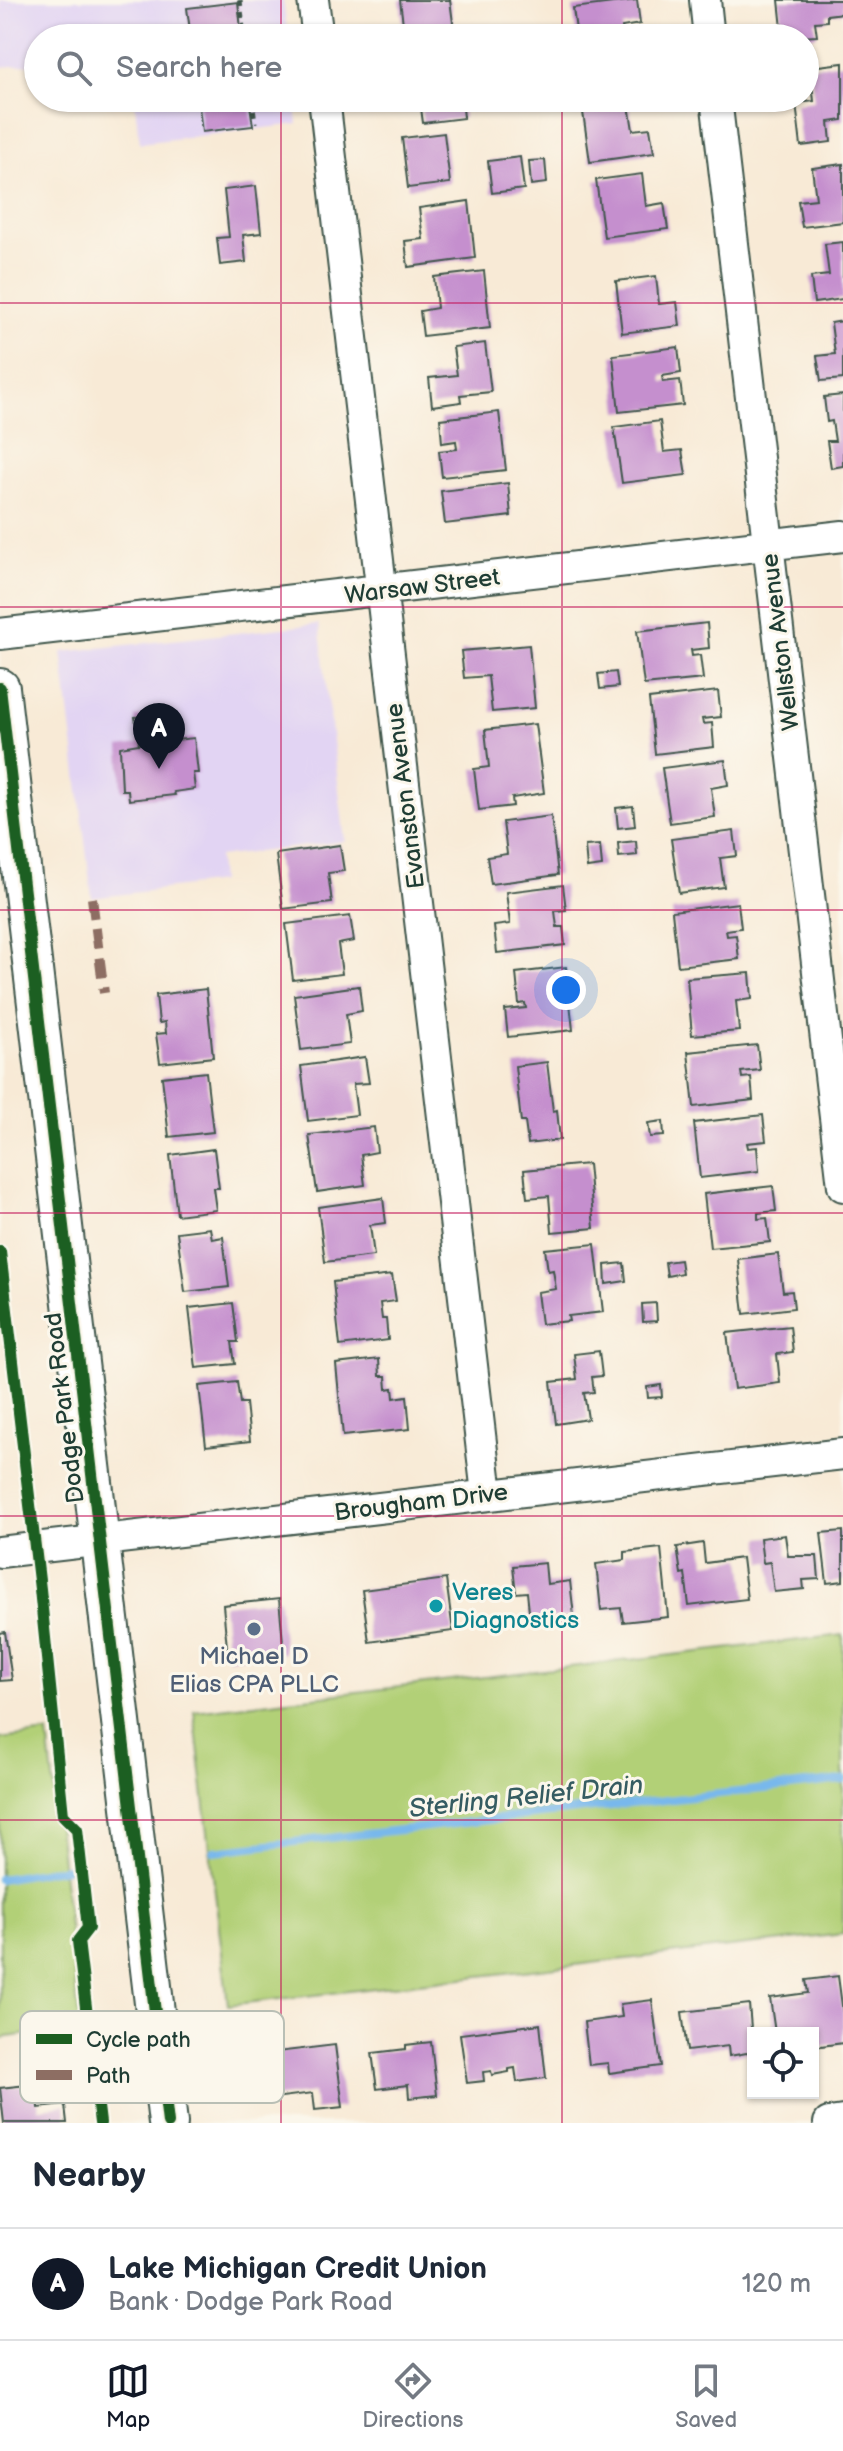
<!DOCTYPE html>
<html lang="en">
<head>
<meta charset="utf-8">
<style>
	:root { --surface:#fff; --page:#f6f6f7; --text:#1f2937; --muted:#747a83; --line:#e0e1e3; --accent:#111827 }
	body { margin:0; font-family:"Balsamiq Sans",sans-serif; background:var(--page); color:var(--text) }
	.controls { position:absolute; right:24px; bottom:24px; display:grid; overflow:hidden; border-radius:0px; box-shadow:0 2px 6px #0004 }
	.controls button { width:72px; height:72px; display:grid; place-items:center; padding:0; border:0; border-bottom:2px solid var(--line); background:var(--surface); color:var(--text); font:40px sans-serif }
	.you { position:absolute; left:566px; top:990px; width:28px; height:28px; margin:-20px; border:6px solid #fff; border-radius:50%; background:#1a73e8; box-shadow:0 0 0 12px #1a73e833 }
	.badge { display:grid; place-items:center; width:52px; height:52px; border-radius:50%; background:var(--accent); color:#fff; font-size:26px; font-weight:700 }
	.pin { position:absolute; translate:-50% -66px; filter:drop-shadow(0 2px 4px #0008) }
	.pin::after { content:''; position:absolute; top:42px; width:28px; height:24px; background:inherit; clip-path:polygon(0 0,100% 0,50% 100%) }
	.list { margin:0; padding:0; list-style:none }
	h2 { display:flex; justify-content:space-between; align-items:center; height:104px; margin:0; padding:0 32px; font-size:34px }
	h2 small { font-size:26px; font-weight:400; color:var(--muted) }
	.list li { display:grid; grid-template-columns:52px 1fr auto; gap:24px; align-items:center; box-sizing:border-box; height:112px; padding:0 32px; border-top:2px solid var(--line) }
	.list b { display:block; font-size:30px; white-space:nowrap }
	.list p { margin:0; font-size:26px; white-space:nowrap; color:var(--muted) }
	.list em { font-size:26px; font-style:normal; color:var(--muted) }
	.icon { flex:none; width:44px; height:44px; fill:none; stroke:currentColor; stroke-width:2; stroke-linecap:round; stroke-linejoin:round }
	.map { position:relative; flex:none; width:843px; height:2123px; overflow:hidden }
	.search { position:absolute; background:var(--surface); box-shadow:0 2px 6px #0004; left:24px; right:24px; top:24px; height:88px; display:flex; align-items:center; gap:20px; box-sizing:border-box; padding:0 28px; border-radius:44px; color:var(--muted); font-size:30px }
	.sheet { height:216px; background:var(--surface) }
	nav { display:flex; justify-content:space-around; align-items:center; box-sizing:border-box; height:112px; border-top:2px solid var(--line); background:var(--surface); font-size:22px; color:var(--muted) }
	nav a { display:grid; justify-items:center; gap:4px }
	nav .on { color:var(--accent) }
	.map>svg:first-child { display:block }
	.built { fill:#e2d4f3 }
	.green { fill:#b2d077; stroke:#688656; stroke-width:2 }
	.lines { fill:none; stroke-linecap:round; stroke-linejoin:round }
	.stream { stroke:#78b8ec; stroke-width:8 }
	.building { fill:#c58fce }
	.minor-casing { stroke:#40574c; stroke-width:34 }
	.tertiary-casing { stroke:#40574c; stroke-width:42 }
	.path { stroke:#40574c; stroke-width:5; stroke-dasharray:6 6; stroke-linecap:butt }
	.minor { stroke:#fff; stroke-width:30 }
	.tertiary { stroke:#fff; stroke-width:38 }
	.quiet { stroke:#8d6e63; stroke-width:10; stroke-dasharray:20 10; stroke-linecap:butt }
	.cycleway-casing { stroke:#fbf7ec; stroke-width:17 }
	.cycleway { stroke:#1b5e20; stroke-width:12 }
	.grid { fill:none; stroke:#c2185b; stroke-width:2; stroke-opacity:0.55 }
	.culture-dot { fill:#0f9aa8; stroke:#fbf7ec; stroke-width:3 }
	.service-dot { fill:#5c6f8a; stroke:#fbf7ec; stroke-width:3 }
	.labels { text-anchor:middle; stroke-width:6; stroke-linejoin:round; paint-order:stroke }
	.street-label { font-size:24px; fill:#1f3d34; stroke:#fbf7ec }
	.culture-label { font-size:24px; fill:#0d838f; stroke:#fbf7ec; text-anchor:start }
	.service-label { font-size:24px; fill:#4e5e75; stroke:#fbf7ec }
	.water-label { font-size:26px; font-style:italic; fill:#355c62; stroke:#fbf7ec }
	.key { fill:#fbf7ec; stroke:#b9bfb5; stroke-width:2 }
	.key-label { font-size:22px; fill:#1f3d34 }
</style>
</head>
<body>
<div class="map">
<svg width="843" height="2123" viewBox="0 0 843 2123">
	<rect width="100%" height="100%" fill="#fbf7ec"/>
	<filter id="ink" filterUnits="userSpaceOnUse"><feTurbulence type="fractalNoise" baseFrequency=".0125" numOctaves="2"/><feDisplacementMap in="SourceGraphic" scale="16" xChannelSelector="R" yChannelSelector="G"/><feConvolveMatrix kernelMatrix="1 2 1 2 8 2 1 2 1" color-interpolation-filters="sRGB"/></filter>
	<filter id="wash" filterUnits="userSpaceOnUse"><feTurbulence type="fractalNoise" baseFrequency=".006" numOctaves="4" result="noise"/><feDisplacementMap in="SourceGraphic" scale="32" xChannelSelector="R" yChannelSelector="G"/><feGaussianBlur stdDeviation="1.8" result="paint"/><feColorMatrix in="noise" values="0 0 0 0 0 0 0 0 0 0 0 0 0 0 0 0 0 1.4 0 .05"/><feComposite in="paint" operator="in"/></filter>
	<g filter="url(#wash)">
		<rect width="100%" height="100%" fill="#f8ead6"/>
		<!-- built -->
		<path class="built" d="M0 0H283L288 38H38V64L0 67Z
			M134 98H295L298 124 140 143Z
			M319 624 345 841 218 857 220 882 92 898 62 652Z"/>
		<!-- green -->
		<path class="green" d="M843 1635V1934L228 2005 194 1711Z
			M48 1733 80 2027 0 2038V1739Z"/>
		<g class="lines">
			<!-- stream -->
			<path class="stream" d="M214 1851 843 1780
				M0 1879 66 1868"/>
		</g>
		<g id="blocks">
			<!-- building -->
			<path class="building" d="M400 0H450L455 38H386L385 26 403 24Z
				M637 0 640 24 622 27 624 38H577L573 8Z
				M779 0H843V13L827 15V21L815 22 817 36 783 38Z
				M238 2 242 38H191L187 8Z
				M843 63V120L829 122 831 142 801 146 796 103 814 101 810 67Z
				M198 98H249L253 126 202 132Z
				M398 98H462L464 118 423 123 420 101 399 104Z
				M628 99 633 130 650 128 654 153 590 162 582 105Z
				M444 133 450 183 408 188 402 138Z
				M520 157 524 189 492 193 488 161Z
				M545 160 547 183 531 185 529 161Z
				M843 164V222L802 227 798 201 816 199 812 168Z
				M642 174 646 206 664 203 668 229 604 237 596 180Z
				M256 186 261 233 243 235 246 262 220 265 217 238 229 237 224 190Z
				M469 201 475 258 408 267 405 241 423 239 419 208Z
				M843 242V299L814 303 811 277 829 275 825 244Z
				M484 271 490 328 423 336 420 311 437 308 434 277Z
				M656 276 659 304 677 302 680 326 622 333 616 281Z
				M843 321V379L821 381 817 356 835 354 831 323Z
				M485 343 491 392 460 395 461 402 432 406 429 378 457 375 453 347Z
				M678 347 681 373 662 376 663 382 680 380 683 405 619 412 613 355Z
				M843 395V466L831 468 827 441H835L832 421 827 422 824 397Z
				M499 412 506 470 442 477 439 451 457 449 456 441 442 443 440 419Z
				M660 421 664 452 682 450 686 475 622 483 614 427Z
				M508 483 511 516 445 524 441 491Z
				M707 623 709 648 691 650 692 656 700 655 703 679 644 685 637 631Z
				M529 645 535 708 492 712 488 676 464 678 461 651Z
				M616 672 618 687 600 689 598 674Z
				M718 691 721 717 702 719 703 724 712 723 714 747 655 754 649 699Z
				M164 715 167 741 194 738 198 773H193L195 789 174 792 175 795 129 800 128 790H122L120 747 139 744 135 717Z
				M535 724 544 793 512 798 513 806 479 810 474 769 489 767 485 730Z
				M725 760 728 785 711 788 715 817 670 823 662 768Z
				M633 806 635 826 618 828 616 808Z
				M551 816 558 875 491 884 487 857 507 854 503 822Z
				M734 831 737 856 720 858 724 887 679 893 671 839Z
				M636 841 637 855 619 857 618 843Z
				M340 845 344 871 328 873 332 903 283 909 276 854Z
				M600 845 602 866 587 868 585 846Z
				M563 885 566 910 555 911 557 927H563L565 945 497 953 494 926 510 924 506 892Z
				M738 903 741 928 726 930 727 936 736 935 739 959 678 966 672 911Z
				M350 916 354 941 338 944 342 974 293 980 286 924Z
				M566 967 573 1030 508 1037 505 1010 526 1008 525 1003 519 1004 516 973Z
				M750 973 752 999 736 1001 739 1031 692 1035 687 978Z
				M359 986 362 1011 346 1014 350 1044 301 1050 294 995Z
				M206 989 213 1057 160 1063 156 1034 166 1033 165 1022 159 1023 156 995Z
				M757 1045 760 1070 741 1072 742 1078 751 1077 753 1100 694 1107 688 1052Z
				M365 1057 369 1083 353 1084 357 1115 308 1121 301 1066Z
				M547 1062 553 1111 557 1110 560 1140 528 1144 525 1122H521L515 1066Z
				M206 1072 213 1132 169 1137 162 1077Z
				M763 1115 766 1141 747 1143 748 1148 757 1147 759 1171 700 1178 694 1123Z
				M663 1121 664 1136 650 1137 648 1123Z
				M374 1127 377 1152 361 1155 365 1185 317 1192 309 1135Z
				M214 1149 219 1188H213L216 1210 177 1215 170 1155Z
				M588 1164 594 1228 552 1232 549 1196 527 1198 524 1170Z
				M773 1186 776 1211 758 1213V1219L767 1218 770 1242 710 1248 704 1194Z
				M383 1198 386 1223 370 1225 374 1256 325 1262 318 1207Z
				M210 1228 212 1239 223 1237 229 1287 185 1292 177 1232Z
				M595 1244 603 1312 568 1316 569 1321 541 1324 537 1292 556 1289 553 1270 548 1271 545 1249Z
				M778 1254 783 1292 792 1291 794 1308 744 1314 738 1259Z
				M680 1260 682 1273 667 1276 665 1262Z
				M624 1263 626 1281 606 1284 605 1265Z
				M392 1275 396 1301 380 1303 382 1319H386L388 1340 340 1346 333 1282Z
				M233 1303 238 1342H232L235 1364 196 1368 189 1308Z
				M656 1303 657 1321 643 1322 642 1304Z
				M790 1326 793 1352 777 1354 780 1383 734 1389 727 1333Z
				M599 1351 602 1376 592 1377 594 1392 584 1393 588 1419 556 1424 551 1382 577 1379 574 1354Z
				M379 1359 380 1376H386L387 1389 393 1388 394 1398 407 1396 410 1429 343 1436 336 1364Z
				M237 1382 240 1403H246L250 1441 206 1446 199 1386Z
				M661 1385 662 1397 648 1398 647 1387Z
				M843 1531V1581L827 1583 821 1533Z
				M785 1535 788 1556H817L819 1579 803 1580 804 1589 774 1592 770 1562 763 1563 760 1538Z
				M703 1543 705 1563 742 1558 747 1599 689 1606 685 1573 681 1574 677 1547Z
				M661 1548 668 1617 623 1622 621 1608 601 1610 596 1564 625 1560V1552Z
				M545 1563 547 1584 570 1581 574 1616 530 1621 527 1592 516 1593 513 1566Z
				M446 1579 453 1631 369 1642 362 1590Z
				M279 1599 284 1653 228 1658 223 1605Z
				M5 1632 12 1680 0 1681V1633Z
				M838 1976 843 2013V2043L813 2047V2033H775L770 1998 808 1993 806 1980Z
				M652 2000 661 2066 609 2073 608 2063 589 2065 584 2022 622 2017 620 2004Z
				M749 2004 753 2052 729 2056 728 2046 687 2051 682 2012Z
				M540 2024 546 2078 517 2082 515 2068 509 2069V2072L492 2075 491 2071 483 2072 484 2081 467 2083 460 2034Z
				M431 2042 437 2095 409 2098 408 2085 377 2089 372 2053 406 2049V2045Z
				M335 2045 343 2107 315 2110 313 2093 274 2098 268 2053Z
				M36 2084 39 2108 65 2105 67 2123H4L0 2088Z"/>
		</g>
	</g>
	<g filter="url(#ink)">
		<use href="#blocks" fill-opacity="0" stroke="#40574c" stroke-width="2"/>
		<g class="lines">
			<defs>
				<path id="minor" d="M313 0 318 38
					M705 0 709 38
					M324 98 487 1494
					M716 98 843 1186
					M0 634 843 536
					M0 1552 843 1454
					M829 2123 843 2121"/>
				<path id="tertiary" d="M0 688 168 2123"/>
			</defs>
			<!-- minor casing -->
			<use href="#minor" class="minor-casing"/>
			<!-- tertiary casing -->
			<use href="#tertiary" class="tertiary-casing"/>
			<!-- path -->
			<path class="path" d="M240 0 244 38
				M252 98 255 123"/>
			<!-- minor -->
			<use href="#minor" class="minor"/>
			<!-- tertiary -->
			<use href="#tertiary" class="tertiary"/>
			<!-- quiet -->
			<path class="quiet" d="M92 898 104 993"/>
			<defs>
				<path id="cycleway" d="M0 688 168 2123
					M0 1252 40 1589 63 1815 77 1829 88 1928 78 1941 100 2123"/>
			</defs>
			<!-- cycleway casing -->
			<use href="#cycleway" class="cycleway-casing"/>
			<!-- cycleway -->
			<use href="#cycleway" class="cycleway"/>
		</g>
	</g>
	<!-- grid -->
	<path class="grid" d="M281 0V38M562 0V38M281 98V2123M562 98V2123M0 303H843M0 607H843M0 910H843M0 1213H843M0 1516H843M0 1820H843"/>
	<!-- markers -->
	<circle class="culture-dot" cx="436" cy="1606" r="8"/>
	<circle class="service-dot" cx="254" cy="1629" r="8"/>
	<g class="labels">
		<!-- street labels -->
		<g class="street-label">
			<text transform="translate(422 586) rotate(-7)" y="8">Warsaw Street</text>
			<text transform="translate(780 642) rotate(-97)" y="8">Wellston Avenue</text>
			<text transform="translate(405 796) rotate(-97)" y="8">Evanston Avenue</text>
			<text transform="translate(64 1408) rotate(-97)" y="8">Dodge Park Road</text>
			<text transform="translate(421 1502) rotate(-7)" y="8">Brougham Drive</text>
		</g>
		<!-- culture labels -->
		<g class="culture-label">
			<text x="452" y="1600">Veres<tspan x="452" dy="28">Diagnostics</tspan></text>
		</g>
		<!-- service labels -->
		<g class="service-label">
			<text x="254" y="1664">Michael D<tspan x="254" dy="28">Elias CPA PLLC</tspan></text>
		</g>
		<!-- water labels -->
		<g class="water-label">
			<text transform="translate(526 1796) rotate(-6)" y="9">Sterling Relief Drain</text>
		</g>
	</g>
	<!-- legend -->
	<rect x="20" y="2011" width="264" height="92" rx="12" class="key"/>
	<rect x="36" y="2034" width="36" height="10" fill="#1b5e20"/>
	<rect x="36" y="2070" width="36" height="10" fill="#8d6e63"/>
	<g class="key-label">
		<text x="86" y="2047">Cycle path</text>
		<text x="86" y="2083">Path</text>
	</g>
</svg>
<div class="controls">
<button><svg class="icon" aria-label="locate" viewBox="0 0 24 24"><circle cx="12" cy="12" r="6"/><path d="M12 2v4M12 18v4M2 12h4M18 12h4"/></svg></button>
</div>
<div class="you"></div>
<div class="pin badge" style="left:159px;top:769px">A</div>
<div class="search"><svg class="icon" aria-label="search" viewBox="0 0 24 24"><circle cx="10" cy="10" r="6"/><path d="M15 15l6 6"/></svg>Search here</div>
</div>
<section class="sheet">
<h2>Nearby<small></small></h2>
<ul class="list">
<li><span class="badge">A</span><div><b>Lake Michigan Credit Union</b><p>Bank · Dodge Park Road</p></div><em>120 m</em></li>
</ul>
</section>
<nav>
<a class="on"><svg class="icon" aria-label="map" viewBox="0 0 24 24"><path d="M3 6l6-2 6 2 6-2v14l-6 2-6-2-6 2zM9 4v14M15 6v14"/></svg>Map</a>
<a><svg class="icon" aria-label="directions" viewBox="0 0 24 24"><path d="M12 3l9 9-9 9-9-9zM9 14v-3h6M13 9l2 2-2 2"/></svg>Directions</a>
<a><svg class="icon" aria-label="saved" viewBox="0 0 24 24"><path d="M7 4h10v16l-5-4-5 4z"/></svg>Saved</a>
</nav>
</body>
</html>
